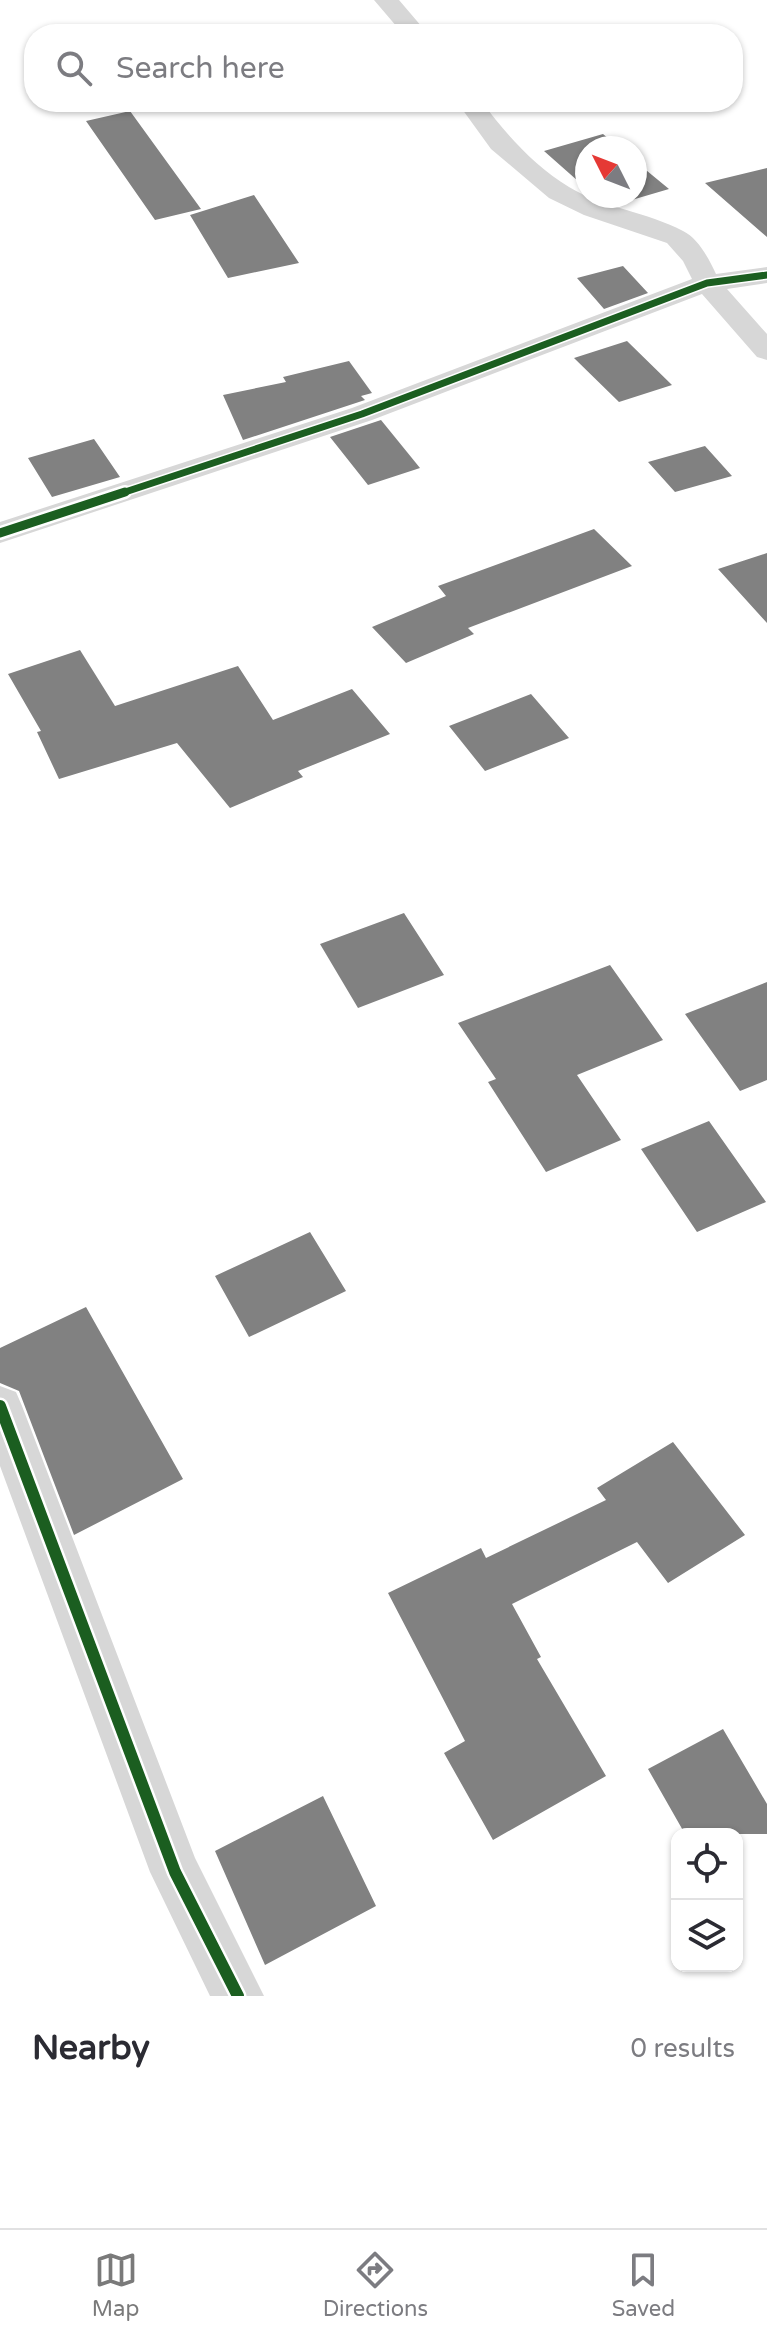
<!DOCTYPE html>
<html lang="en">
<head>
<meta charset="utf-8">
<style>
	:root { --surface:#fff; --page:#f7f7f7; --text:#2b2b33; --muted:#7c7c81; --line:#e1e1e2; --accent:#7a7a7a }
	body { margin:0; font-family:"Varela Round",sans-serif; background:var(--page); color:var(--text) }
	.controls { position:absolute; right:24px; bottom:24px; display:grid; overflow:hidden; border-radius:16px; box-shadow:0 2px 6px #0004 }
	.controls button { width:72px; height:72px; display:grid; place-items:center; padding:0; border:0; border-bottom:2px solid var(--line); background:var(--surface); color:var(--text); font:40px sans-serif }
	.compass { position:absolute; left:575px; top:136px; width:72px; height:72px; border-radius:50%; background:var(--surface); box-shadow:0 2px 6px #0004; rotate:312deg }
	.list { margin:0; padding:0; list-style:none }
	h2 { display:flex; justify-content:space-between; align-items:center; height:104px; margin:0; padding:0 32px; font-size:34px }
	h2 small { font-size:26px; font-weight:400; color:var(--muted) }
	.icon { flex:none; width:44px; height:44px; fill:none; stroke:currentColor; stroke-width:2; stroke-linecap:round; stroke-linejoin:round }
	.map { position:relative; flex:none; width:767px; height:1996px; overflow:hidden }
	.search { position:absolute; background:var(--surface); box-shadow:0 2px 6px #0004; left:24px; right:24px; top:24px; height:88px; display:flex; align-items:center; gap:20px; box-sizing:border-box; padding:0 28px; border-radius:32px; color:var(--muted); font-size:30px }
	.sheet { height:232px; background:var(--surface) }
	nav { display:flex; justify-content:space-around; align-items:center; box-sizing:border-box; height:112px; border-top:2px solid var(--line); background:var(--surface); font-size:22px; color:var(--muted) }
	nav a { display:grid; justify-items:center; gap:4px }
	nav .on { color:var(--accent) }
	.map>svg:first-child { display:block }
	.building { fill:#818181 }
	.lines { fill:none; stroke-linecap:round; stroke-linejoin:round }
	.street { fill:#d7d7d7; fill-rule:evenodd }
	.cycleway-far2-casing { stroke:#fff; stroke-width:10 }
	.cycleway-far1-casing { stroke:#fff; stroke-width:14 }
	.cycleway-casing { stroke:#fff; stroke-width:17 }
	.cycleway-far2 { stroke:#1b5e20; stroke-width:7 }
	.cycleway-far1 { stroke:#1b5e20; stroke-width:9 }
	.cycleway { stroke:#1b5e20; stroke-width:12 }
</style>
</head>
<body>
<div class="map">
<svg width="767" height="1996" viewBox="0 0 767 1996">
	<rect width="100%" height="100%" fill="#fff"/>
	<!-- building -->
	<path class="building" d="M130 111 201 209 155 220 86 121Z
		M603 134 620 148H587V189L544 151Z
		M635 161 669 189 618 204 595 196H635Z
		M767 168V237L705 183Z
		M254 195 299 263 228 278 190 215Z
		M623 266 648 293 604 309 577 278Z
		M627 341 672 385 619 402 574 358Z
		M349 361 372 393 361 396 365 400 243 440 223 395 286 382 283 377Z
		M381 420 420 468 368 485 330 437Z
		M94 439 120 477 52 497 28 458Z
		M705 446 732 476 675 492 648 462Z
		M594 529 632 566 468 628 474 634 406 663 372 627 446 596 438 586Z
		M767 553V623L718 569Z
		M80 650 115 706 238 666 273 720 352 689 390 734 298 771 303 777 230 808 177 743 59 779 37 732 41 731 8 674Z
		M531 694 569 738 485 771 449 726Z
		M404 913 444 975 358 1008 320 944Z
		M610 965 663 1040 577 1075 621 1140 546 1172 488 1082 496 1079 458 1023Z
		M767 982V1080L740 1091 685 1014Z
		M709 1121 766 1202 697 1232 641 1149Z
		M310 1232 346 1291 249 1337 215 1276Z
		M86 1307 183 1479 74 1535 19 1391 0 1383V1348Z
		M673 1442 745 1535 668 1583 637 1542 512 1604 541 1657 537 1659 606 1776 493 1840 444 1753 465 1741 388 1593 481 1548 486 1558 606 1500 597 1488Z
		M723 1729 767 1804V1834H685L648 1769Z
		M323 1796 376 1906 265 1965 215 1851Z"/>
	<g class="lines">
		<!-- street -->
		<path class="street" d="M374 0H399L428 34H403Z
			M457 102H482C506 134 534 166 569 187 604 208 647 212 683 231 698 238 709 259 716 274L767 267V283L727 289 767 334V360L757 357 702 294 372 420 0 543V522L352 408 692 279 683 261 667 243 584 215 549 198 491 149Z
			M0 1386 16 1392 22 1406 195 1858 264 1996H210L150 1872 0 1466Z"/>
		<defs>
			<path id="cycleway-far2" d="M119 494 362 414 707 283 767 275"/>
			<path id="cycleway-far1" d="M0 533 125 492"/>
			<path id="cycleway" d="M0 1406 175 1872 238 1996"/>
		</defs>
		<!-- cycleway-far2 casing -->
		<use href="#cycleway-far2" class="cycleway-far2-casing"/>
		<!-- cycleway-far1 casing -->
		<use href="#cycleway-far1" class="cycleway-far1-casing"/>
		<!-- cycleway casing -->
		<use href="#cycleway" class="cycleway-casing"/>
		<!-- cycleway-far2 -->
		<use href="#cycleway-far2" class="cycleway-far2"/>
		<!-- cycleway-far1 -->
		<use href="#cycleway-far1" class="cycleway-far1"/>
		<!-- cycleway -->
		<use href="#cycleway" class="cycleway"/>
	</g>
</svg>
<div class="controls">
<button><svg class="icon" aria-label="locate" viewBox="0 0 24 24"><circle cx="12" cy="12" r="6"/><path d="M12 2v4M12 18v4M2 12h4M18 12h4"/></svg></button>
<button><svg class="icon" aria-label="layers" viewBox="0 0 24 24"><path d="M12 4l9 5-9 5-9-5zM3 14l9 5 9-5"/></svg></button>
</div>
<svg class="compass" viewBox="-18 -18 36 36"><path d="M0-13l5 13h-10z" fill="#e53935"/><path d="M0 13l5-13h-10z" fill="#7c7c81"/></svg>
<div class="search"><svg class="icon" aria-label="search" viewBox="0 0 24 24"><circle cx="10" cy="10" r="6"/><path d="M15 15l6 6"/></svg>Search here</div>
</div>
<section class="sheet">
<h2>Nearby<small>0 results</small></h2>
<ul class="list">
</ul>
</section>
<nav>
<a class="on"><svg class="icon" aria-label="map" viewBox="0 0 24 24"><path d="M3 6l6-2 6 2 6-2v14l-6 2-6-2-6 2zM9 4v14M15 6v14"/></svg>Map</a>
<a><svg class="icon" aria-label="directions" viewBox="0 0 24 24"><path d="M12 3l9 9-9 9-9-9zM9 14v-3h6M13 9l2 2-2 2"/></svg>Directions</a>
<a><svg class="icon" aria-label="saved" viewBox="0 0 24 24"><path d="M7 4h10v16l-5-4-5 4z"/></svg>Saved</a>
</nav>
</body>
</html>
